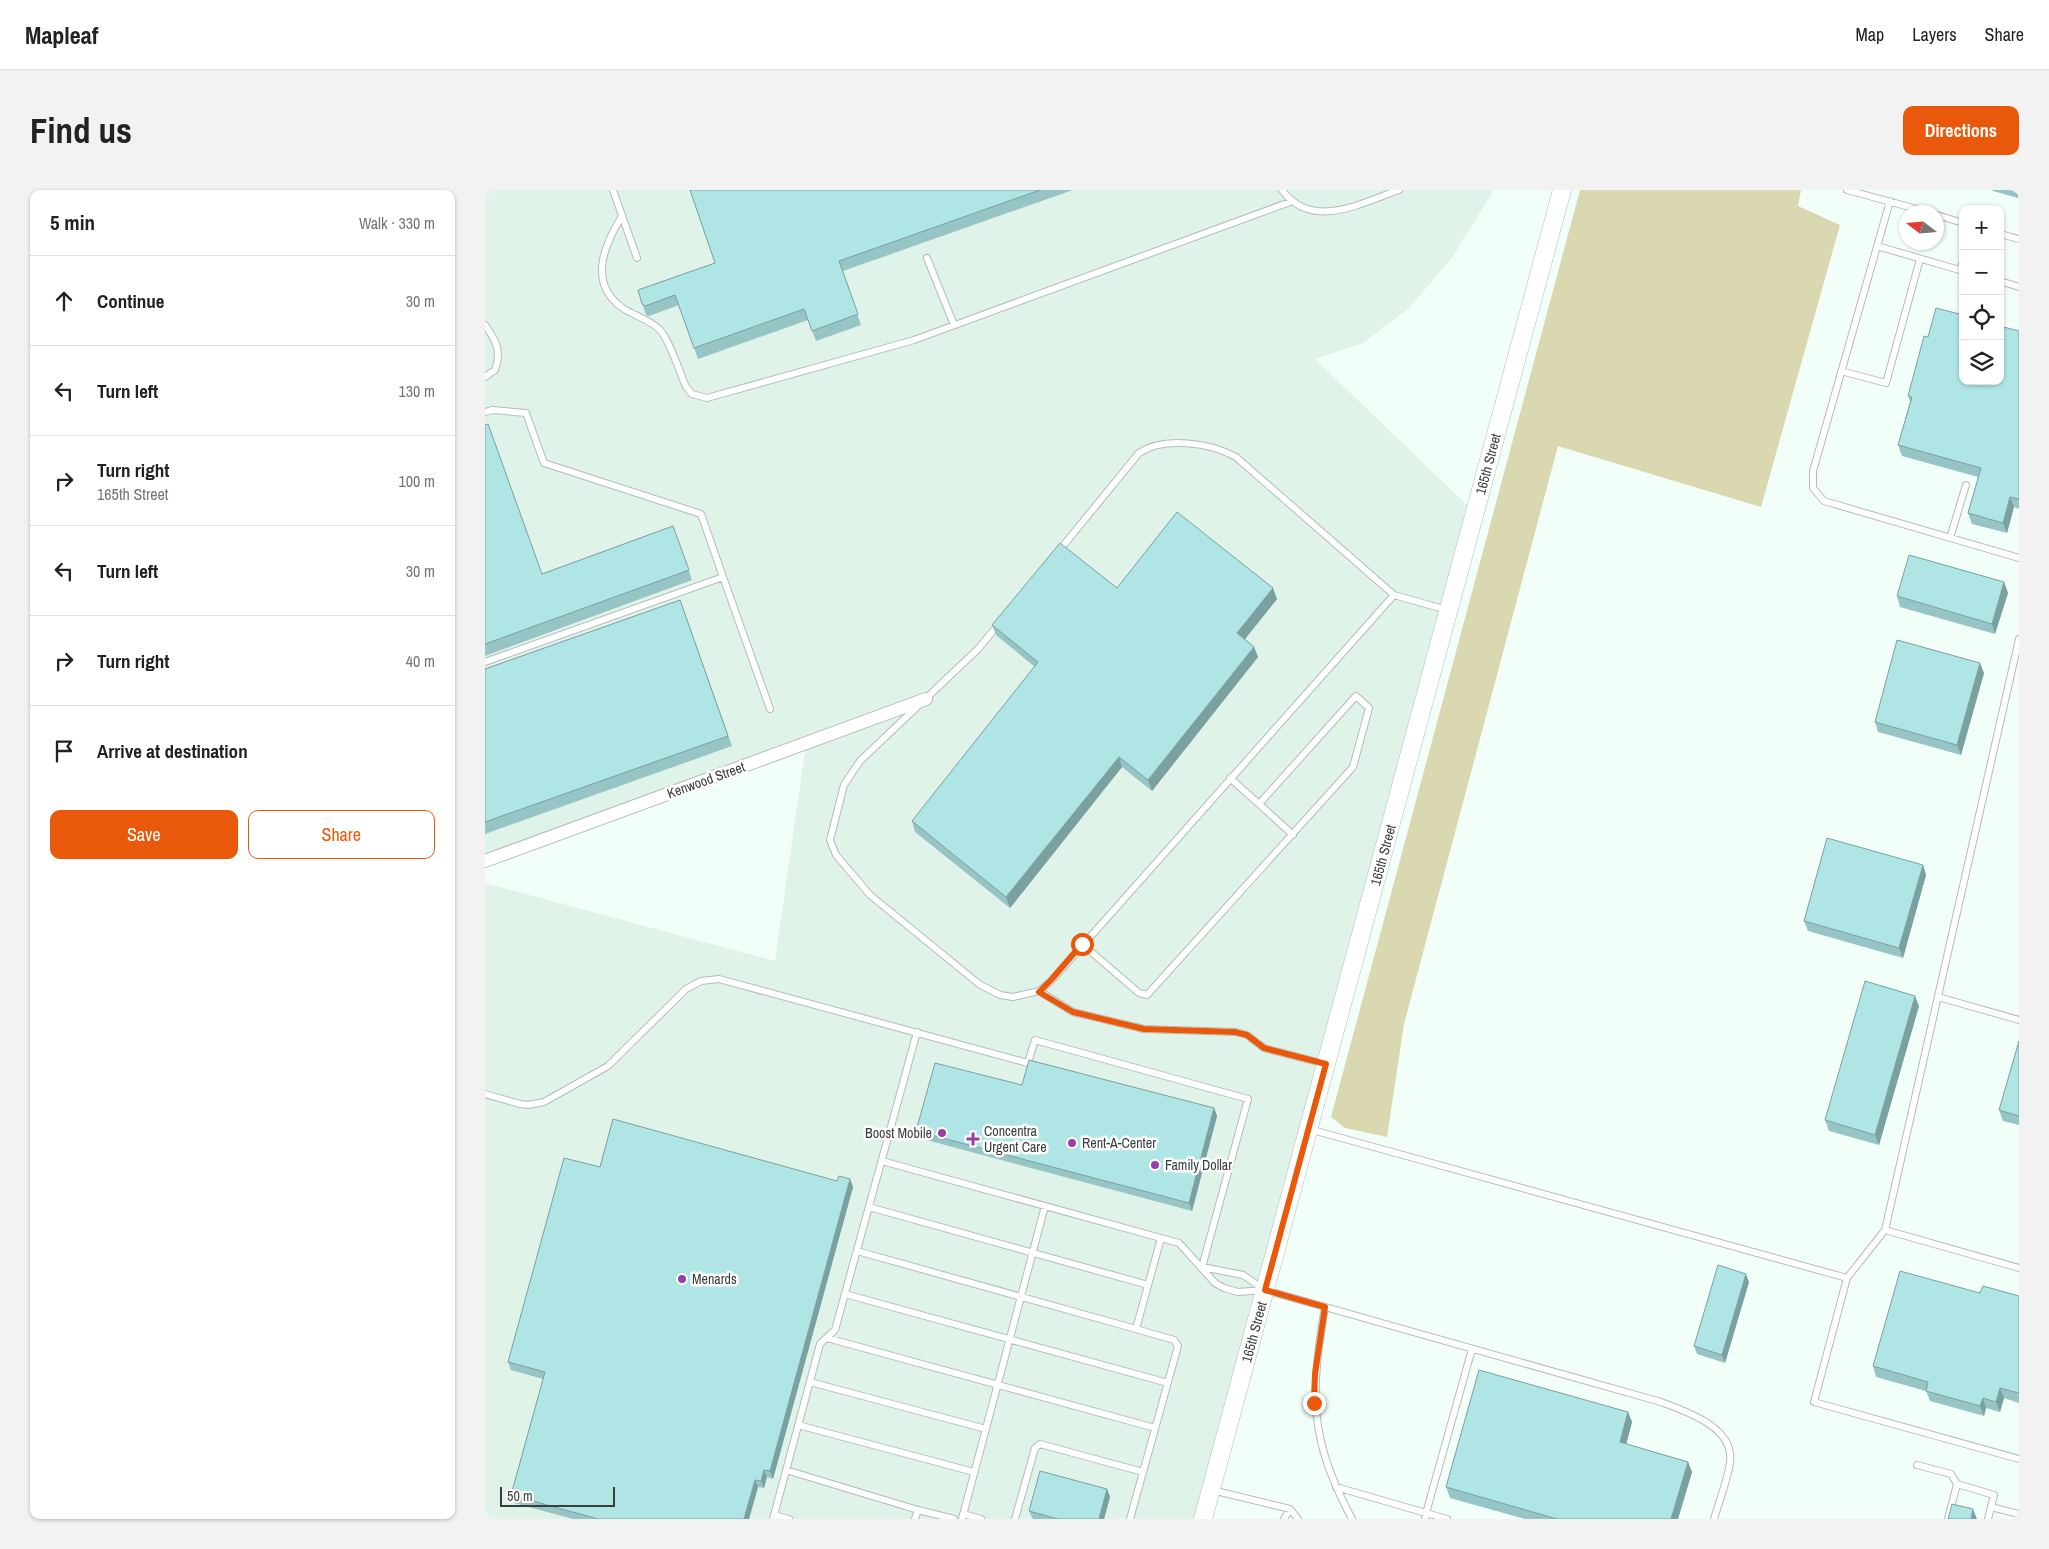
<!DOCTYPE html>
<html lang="en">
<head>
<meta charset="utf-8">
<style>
	:root { --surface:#fff; --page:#f2f2f2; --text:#222; --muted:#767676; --line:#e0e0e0; --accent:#ea580c }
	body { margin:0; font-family:"Archivo Narrow",sans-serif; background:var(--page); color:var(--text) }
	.controls { position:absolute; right:15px; top:15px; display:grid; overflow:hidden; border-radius:10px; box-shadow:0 1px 4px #0004 }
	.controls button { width:45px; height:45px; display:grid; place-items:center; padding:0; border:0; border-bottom:1px solid var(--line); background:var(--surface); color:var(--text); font:25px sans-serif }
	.compass { position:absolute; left:1414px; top:15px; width:45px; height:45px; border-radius:50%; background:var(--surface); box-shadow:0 1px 4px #0004; rotate:286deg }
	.scale { position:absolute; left:15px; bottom:12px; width:115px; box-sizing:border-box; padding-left:5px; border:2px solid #393e3c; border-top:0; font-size:14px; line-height:18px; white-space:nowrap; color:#393e3c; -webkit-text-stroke:4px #fff; paint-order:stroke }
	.stop { position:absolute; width:15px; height:15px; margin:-11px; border:4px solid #ea580c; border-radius:50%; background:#fff }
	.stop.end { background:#ea580c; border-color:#fff; box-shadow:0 1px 5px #0008 }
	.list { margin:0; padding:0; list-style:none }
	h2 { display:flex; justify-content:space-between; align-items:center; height:65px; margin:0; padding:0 20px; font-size:21px }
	h2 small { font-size:16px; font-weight:400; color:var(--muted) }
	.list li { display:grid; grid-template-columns:32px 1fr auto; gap:15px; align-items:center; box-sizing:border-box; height:90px; padding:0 20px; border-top:1px solid var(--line) }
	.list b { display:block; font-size:19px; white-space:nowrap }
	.list p { margin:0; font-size:16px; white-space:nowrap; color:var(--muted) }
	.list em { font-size:16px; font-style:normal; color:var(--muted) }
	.actions { display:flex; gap:10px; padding:15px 20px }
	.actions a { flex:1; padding:11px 0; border:1px solid var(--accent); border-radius:10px; text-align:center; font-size:18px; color:var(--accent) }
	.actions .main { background:var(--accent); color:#fff }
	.icon { flex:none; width:28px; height:28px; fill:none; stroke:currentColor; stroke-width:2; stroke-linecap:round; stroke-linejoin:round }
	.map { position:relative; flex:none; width:1534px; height:1329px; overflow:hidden; border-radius:10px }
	header { display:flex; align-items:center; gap:30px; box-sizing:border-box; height:70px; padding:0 25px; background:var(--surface); border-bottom:1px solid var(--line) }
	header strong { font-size:24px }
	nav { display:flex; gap:28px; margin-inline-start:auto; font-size:18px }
	.intro { display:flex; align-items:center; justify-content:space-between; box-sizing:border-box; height:120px; padding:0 30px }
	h1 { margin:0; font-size:35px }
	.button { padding:12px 22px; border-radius:10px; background:var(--accent); color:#fff; font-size:18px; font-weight:700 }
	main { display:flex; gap:30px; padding:0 30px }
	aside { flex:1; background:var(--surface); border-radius:10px; box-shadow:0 1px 4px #0004 }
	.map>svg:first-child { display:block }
	.built { fill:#dff3e9 }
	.green { fill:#d9d8b1 }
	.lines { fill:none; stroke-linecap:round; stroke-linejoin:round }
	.service-casing { stroke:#b1bdb8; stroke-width:8 }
	.minor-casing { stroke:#b1bdb8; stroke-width:14 }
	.secondary-casing { stroke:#b1bdb8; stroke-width:19 }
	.service { stroke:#fff; stroke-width:6 }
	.minor { stroke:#fff; stroke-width:12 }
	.secondary { stroke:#fff; stroke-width:18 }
	.wall { fill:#97c5c5 }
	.shaded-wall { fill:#7ba0a0 }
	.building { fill:#b0e5e5; stroke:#7ba0a0 }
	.route { stroke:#ea580c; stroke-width:6 }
	.poi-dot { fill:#953fac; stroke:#fff; stroke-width:2 }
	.labels { text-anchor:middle; stroke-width:5; stroke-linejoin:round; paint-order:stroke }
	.street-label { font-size:14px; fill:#393e3c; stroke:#fff }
	.poi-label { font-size:14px; fill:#393e3c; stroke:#fff; text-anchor:start }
</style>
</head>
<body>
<header>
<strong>Mapleaf</strong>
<nav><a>Map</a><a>Layers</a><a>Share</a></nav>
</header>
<div class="intro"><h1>Find us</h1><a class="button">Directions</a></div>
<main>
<aside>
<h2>5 min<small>Walk · 330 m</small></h2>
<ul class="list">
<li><svg class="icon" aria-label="ahead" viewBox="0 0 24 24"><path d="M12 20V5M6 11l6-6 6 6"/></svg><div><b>Continue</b></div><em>30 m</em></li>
<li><svg class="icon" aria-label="left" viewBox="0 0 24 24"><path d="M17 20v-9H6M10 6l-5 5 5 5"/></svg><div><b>Turn left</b></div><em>130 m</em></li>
<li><svg class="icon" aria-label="right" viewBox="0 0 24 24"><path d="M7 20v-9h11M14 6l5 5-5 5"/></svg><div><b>Turn right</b><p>165th Street</p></div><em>100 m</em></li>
<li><svg class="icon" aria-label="left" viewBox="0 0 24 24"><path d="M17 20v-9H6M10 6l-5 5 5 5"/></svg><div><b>Turn left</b></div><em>30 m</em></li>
<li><svg class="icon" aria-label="right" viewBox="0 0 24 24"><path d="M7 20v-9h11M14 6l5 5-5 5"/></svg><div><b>Turn right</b></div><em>40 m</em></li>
<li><svg class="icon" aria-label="arrive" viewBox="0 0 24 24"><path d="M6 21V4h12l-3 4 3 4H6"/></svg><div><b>Arrive at destination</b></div></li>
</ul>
<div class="actions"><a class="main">Save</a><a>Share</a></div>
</aside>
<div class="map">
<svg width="1534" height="1329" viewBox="0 0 1534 1329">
	<rect width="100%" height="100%" fill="#f2fff9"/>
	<!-- built -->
	<path class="built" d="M0 0H1009L967 68 923 119 878 153 830 169 983 316 713 1329H0V693L290 771 322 547 0 664Z"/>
	<!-- green -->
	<path class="green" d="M1095 0H1316L1313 16 1355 35 1276 317 1073 256 919 834 902 947 860 938 846 927Z"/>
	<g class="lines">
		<defs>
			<path id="service" d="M128 0 152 68
				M797 0C827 41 876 13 914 0
				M1362 0 1443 22
				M1405 11 1328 281V298L1339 311 1534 368
				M1452 25 1478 33
				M137 26C119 55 102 94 139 119 150 126 166 130 175 140 186 153 194 181 201 197L207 204 222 208 429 150 805 12
				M1515 44 1534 49
				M1392 56 1478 81
				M442 68 469 135
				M1475 80 1478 72
				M1515 91 1534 97
				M0 135C11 150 17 162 10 180L0 187
				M1356 181 1401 193 1435 69
				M0 222 7 220 41 223 59 273 216 324 238 387 0 472
				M1465 348 1481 295
				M573 362 654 263C679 246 726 253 751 267L909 405 962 420
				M238 387 285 519
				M513 435 493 459 375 571 359 595 345 650 351 665 385 705 494 794 515 805 528 807 554 801 566 791 909 405
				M774 614 808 645
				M597 754 654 803 662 805 868 577 884 518 871 506 774 614 745 588
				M554 801 588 822 659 839 751 842 762 845 779 858 840 874
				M1453 807 1534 830
				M0 904 35 914 43 915 59 912 123 876 201 799 216 791 234 789 543 873 550 850 763 909 717 1077
				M824 939 1362 1088
				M397 971 694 1053 730 1093 739 1098 753 1102 779 1100
				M384 1017 663 1095
				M1400 1040 1534 449
				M372 1061 651 1139
				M717 1077 758 1085 780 1100 1176 1212C1202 1222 1250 1237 1245 1273 1242 1292 1234 1311 1229 1329
				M1534 1078 1400 1040 1362 1088 1329 1212 1534 1269
				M360 1104 683 1193
				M840 1117C825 1206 824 1248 867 1329
				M342 1148 670 1238
				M325 1192 501 1239
				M313 1235 489 1282
				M1432 1275 1466 1284 1472 1294
				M301 1280 433 1320
				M851 1297 941 1323 940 1329
				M727 1300 805 1319 813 1329
				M478 1324 496 1329
				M289 1325 304 1329
				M288 1329 335 1154 350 1140 432 842
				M430 1329 433 1320 469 1329
				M477 1329 560 1016
				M530 1329 550 1258 555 1254 658 1282
				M645 1329 693 1156 689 1150 651 1139 676 1048
				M799 1329 805 1319
				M962 1329 941 1323 987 1159
				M1463 1329 1472 1294 1509 1305 1506 1317
				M1503 1329 1506 1317 1534 1324"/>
			<path id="minor" d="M0 671 441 509"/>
			<path id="secondary" d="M718 1329 1077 0"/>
		</defs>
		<!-- service casing -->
		<use href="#service" class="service-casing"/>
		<!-- minor casing -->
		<use href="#minor" class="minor-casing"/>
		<!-- secondary casing -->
		<use href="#secondary" class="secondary-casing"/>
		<!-- service -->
		<use href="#service" class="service"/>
		<!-- minor -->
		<use href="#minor" class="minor"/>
		<!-- secondary -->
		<use href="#secondary" class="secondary"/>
	</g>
	<!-- wall -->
	<path class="wall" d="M205 0H588L358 81 376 135 331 151 323 130 213 169 194 115 164 126 161 125 153 100 230 73Z
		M1507 0H1534L1533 8 1508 1Z
		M1534 141V319L1529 317 1522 343 1487 334 1483 323 1493 287 1417 266 1413 255 1425 212 1423 206 1443 147Z
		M0 235 57 384 188 336 207 390 0 466Z
		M1519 392 1523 403 1510 444 1415 417 1412 406Z
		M632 398 792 409 760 449 769 457 773 467 667 601 637 577 525 718 430 642 427 631 550 477 511 445 507 435Z
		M195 410 247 556 0 644V479Z
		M1499 483 1476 565 1393 542 1390 532Z
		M1438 675 1441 685 1418 768 1323 741 1319 731Z
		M1434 816 1394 955 1344 941 1340 930Z
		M1534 851V935L1518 931 1514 920Z
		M537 895 729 918 732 926 707 1021 434 948 431 941Z
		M115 977 352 991 365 989 368 997 288 1289 282 1287 279 1298 273 1297 264 1329H88L29 1313 26 1305 58 1189 26 1180 23 1172Z
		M1264 1092 1240 1173 1212 1164 1209 1156Z
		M1534 1106V1213L1519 1208 1515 1222 1501 1218 1499 1226 1445 1211 1441 1201 1391 1187 1388 1176Z
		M1143 1222 1147 1232 1141 1254 1203 1272 1207 1282 1193 1329H1040L965 1308 961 1297Z
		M622 1299 625 1307 619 1329H548L544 1321Z"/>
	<!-- shaded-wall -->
	<path class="shaded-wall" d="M1530 0H1534L1533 8Z
		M1525 307 1529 317 1522 343 1518 333Z
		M1519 392 1523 403 1510 444 1507 434Z
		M788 398 792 409 756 454 752 443Z
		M769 457 773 467 667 601 663 590Z
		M1495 473 1499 483 1476 565 1472 555Z
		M634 567 637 577 525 718 521 707Z
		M1438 675 1441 685 1418 768 1414 758Z
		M1430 806 1434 816 1394 955 1390 945Z
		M729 918 732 926 707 1021 704 1013Z
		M365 989 368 997 288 1289 285 1281Z
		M1261 1084 1264 1092 1240 1173 1237 1165Z
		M1515 1198 1519 1208 1515 1222 1511 1212Z
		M1498 1208 1501 1218 1499 1226 1495 1216Z
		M1143 1222 1147 1232 1139 1263 1135 1252Z
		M1203 1272 1207 1282 1193 1329H1186Z
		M279 1280 282 1287 279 1298 276 1291Z
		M270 1290 273 1297 264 1329H259Z
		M622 1299 625 1307 619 1329H614Z
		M1488 1319 1492 1329H1486Z"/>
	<!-- building -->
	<path class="building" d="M205 0H555L354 71 373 124 327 141 319 119 209 158 190 105 160 116 157 114 153 100 230 73Z
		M1451 118 1478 125V191H1515V136L1534 141V309L1525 307 1518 333 1483 323 1496 278 1413 255 1427 207 1423 206 1439 146 1443 147Z
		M3 234 57 384 188 336 204 380 0 454V235Z
		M692 322 788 398 752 443 769 457 663 590 634 567 521 707 427 631 553 472 507 435 575 353 632 398Z
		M1424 365 1519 392 1507 434 1412 406Z
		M195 410 243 546 0 632V479Z
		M1412 450 1495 473 1472 555 1390 532Z
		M1342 648 1438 675 1414 758 1319 731Z
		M1380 791 1430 806 1390 945 1340 930Z
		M1534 851V926L1514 920Z
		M544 870 729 918 704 1013 431 941 450 873 537 895Z
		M128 929 352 991 354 986 365 989 285 1281 279 1280 276 1291 270 1290 259 1329H113L26 1305 60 1182 23 1172 79 968 115 977Z
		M1233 1075 1261 1084 1237 1165 1209 1156Z
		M1415 1081 1495 1103 1498 1096 1534 1106V1203L1515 1198 1511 1212 1498 1208 1495 1216 1441 1201 1443 1192 1388 1176Z
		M994 1180 1143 1222 1135 1252 1203 1272 1186 1329H1072L961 1297Z
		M555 1281 622 1299 614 1329H573L544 1321Z
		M1467 1314 1488 1319 1486 1329H1463Z"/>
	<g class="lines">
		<!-- route -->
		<path class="route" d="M597 754 566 790 554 802 588 822 659 839 750 842 762 845 779 858 841 874 780 1100 840 1117 830 1184 829 1213"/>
	</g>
	<!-- markers -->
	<g class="poi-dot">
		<circle cx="457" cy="943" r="5"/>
		<path d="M485.5 941.5h5v5h5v5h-5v5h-5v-5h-5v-5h5z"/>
		<circle cx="587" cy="953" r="5"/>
		<circle cx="670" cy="975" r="5"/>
		<circle cx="197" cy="1089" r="5"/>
	</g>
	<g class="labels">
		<!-- street labels -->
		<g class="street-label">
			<text transform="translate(1003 274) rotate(-75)" y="5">165th Street</text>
			<text transform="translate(221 590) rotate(-20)" y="5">Kenwood Street</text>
			<text transform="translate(898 665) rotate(-75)" y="5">165th Street</text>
			<text transform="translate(769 1142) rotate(-75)" y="5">165th Street</text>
		</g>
		<!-- poi labels -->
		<g class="poi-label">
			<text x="499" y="946">Concentra<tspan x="499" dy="16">Urgent Care</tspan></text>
			<text x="447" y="948" text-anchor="end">Boost Mobile</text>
			<text x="597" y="958">Rent-A-Center</text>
			<text x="680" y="980">Family Dollar</text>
			<text x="207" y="1094">Menards</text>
		</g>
	</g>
</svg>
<div class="controls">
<button>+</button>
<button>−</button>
<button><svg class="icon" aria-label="locate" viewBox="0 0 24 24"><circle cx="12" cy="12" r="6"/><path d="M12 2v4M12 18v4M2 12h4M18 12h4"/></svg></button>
<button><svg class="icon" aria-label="layers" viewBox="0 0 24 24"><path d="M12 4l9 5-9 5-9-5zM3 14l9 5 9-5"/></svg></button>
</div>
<svg class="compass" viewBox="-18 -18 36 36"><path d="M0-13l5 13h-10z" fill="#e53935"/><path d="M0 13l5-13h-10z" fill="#767676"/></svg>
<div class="scale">50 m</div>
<div class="stop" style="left:597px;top:754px"></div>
<div class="stop end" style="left:829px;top:1213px"></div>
</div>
</main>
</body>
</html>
